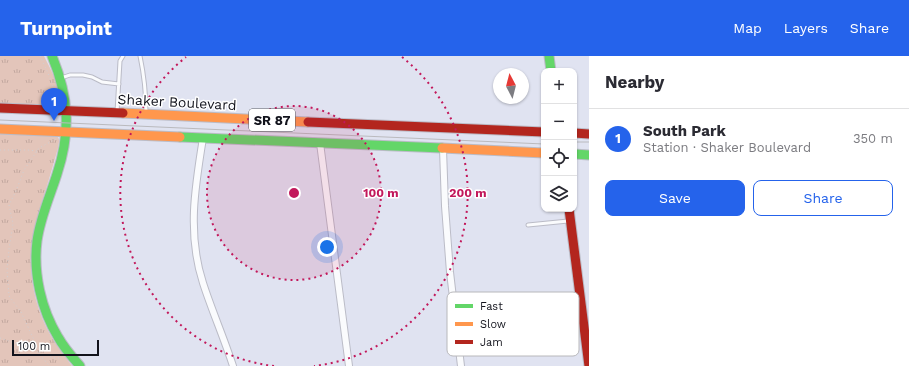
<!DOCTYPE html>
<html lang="en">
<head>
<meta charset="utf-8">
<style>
	:root { --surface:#fff; --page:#f7f7f7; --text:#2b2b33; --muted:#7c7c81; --line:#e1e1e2; --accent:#2563eb }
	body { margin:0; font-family:"Work Sans",sans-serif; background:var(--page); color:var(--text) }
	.controls { position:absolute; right:12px; top:12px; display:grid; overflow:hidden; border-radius:8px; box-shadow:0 1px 3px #0004 }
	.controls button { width:36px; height:36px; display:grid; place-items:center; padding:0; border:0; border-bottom:1px solid var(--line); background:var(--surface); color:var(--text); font:20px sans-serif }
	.compass { position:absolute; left:493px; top:12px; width:36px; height:36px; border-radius:50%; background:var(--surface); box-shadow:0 1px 3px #0004; rotate:353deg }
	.scale { position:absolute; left:12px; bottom:10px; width:87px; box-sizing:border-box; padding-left:4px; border:2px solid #12131c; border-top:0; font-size:11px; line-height:14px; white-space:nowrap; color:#12131c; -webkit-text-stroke:3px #fff; paint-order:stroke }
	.you { position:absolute; left:327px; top:191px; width:14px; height:14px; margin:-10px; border:3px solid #fff; border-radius:50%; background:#1a73e8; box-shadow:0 0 0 6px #1a73e833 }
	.badge { display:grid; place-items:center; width:26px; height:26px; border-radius:50%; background:var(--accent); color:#fff; font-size:13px; font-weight:700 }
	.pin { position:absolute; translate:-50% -33px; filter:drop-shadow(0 1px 2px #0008) }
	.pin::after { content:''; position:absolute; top:21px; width:14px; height:12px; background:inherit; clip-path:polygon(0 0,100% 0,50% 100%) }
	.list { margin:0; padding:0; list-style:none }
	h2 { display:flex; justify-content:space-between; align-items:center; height:52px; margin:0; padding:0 16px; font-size:17px }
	h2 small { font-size:13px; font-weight:400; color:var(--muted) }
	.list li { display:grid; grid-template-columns:26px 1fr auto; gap:12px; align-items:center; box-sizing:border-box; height:60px; padding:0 16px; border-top:1px solid var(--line) }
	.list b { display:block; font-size:15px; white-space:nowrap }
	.list p { margin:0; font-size:13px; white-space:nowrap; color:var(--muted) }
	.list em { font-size:13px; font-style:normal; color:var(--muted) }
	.actions { display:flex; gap:8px; padding:12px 16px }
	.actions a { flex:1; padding:9px 0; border:1px solid var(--accent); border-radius:8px; text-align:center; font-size:14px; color:var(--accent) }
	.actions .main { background:var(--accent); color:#fff }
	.icon { flex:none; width:22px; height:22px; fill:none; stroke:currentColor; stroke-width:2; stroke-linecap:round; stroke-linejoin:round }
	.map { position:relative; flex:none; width:589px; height:310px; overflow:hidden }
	header { display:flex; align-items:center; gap:24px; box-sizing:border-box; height:56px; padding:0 20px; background:var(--accent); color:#fff }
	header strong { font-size:19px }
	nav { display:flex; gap:22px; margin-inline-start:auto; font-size:14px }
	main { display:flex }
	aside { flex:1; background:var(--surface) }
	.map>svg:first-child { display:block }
	.park { fill:url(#park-tufts) }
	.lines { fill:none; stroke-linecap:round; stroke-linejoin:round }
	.lane-casing { stroke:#bbbcc7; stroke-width:5 }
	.street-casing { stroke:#bbbcc7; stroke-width:8 }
	.fast-casing { stroke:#bbbcc7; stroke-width:11 }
	.slow-casing { stroke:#bbbcc7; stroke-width:11 }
	.jam-casing { stroke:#bbbcc7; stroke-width:11 }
	.path { stroke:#d0d0d4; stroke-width:1; stroke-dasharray:1 3; stroke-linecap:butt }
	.lane { stroke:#fafbfd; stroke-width:3 }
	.street { stroke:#fafbfd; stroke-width:6 }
	.fast { stroke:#63d668; stroke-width:9 }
	.slow { stroke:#ff974d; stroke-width:9 }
	.jam { stroke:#b3261e; stroke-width:9 }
	.tram { stroke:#bababe; stroke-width:1 }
	.ring { fill:none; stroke:#c2185b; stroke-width:2; stroke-dasharray:2 4 }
	.labels { text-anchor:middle; stroke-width:3; stroke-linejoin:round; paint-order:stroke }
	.shield { fill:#fff; stroke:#595a60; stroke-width:1 }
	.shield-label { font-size:13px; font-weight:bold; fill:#12131c }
	.street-label { font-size:14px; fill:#12131c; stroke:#fff }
	.key { fill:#fff; stroke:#b8b8bb; stroke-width:1 }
	.key-label { font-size:11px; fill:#12131c }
	.centre { fill:#c2185b; stroke:#fff; stroke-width:2 }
	.ring-label { font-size:12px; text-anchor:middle; font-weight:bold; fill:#c2185b; stroke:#fff; stroke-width:3; stroke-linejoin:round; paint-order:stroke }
</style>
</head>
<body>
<header>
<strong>Turnpoint</strong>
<nav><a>Map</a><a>Layers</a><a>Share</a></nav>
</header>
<main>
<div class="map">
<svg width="589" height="310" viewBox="0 0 589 310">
	<defs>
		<pattern id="park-tufts" width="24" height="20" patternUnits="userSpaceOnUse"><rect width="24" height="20" fill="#e3c5ba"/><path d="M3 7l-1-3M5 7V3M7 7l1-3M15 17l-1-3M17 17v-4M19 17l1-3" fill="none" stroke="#c2a89f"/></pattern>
	</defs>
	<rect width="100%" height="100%" fill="#e0e3f1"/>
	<!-- park -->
	<path class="park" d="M0 0H44C51 14 61 31 59 47L55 50 0 49Z
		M0 77 57 80 59 83V86L58 92C53 110 48 127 42 145 39 157 35 168 33 180 27 214 34 251 51 280 57 291 65 300 72 310H0Z"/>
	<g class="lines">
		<defs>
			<path id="lane" d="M140 0C144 19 146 37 146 56
				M61 22 70 19H83L92 21 102 26 119 28
				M117 56 120 5 123 0
				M528 169 568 165"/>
			<path id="street" d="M203 82C195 131 187 178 203 227 212 255 224 282 233 310
				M320 87 349 310
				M443 93 445 150 450 216 461 310"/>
			<path id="fast" d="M52 0C69 41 71 76 57 118 50 140 40 162 37 185 33 217 41 253 58 281 64 292 72 301 80 310
				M549 0 551 15
				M180 81 442 92
				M574 98 589 99"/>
			<path id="slow" d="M123 57 308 66
				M0 73 180 81
				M442 92 544 97"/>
			<path id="jam" d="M0 52 123 57
				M308 66 544 76
				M574 77 589 78
				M569 153 589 310"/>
		</defs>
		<!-- lane casing -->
		<use href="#lane" class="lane-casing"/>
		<!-- street casing -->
		<use href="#street" class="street-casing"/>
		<!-- fast casing -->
		<use href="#fast" class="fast-casing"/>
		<!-- slow casing -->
		<use href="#slow" class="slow-casing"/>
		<!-- jam casing -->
		<use href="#jam" class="jam-casing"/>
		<!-- path -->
		<path class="path" d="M40 0C47 14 55 31 56 47
			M56 83 39 92 37 95 24 114 16 135 9 149 13 168 9 193 7 214 9 240 21 256 40 297 54 302H62
			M0 94H28L37 95
			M0 282 29 292 40 297 43 303 50 310"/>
		<!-- lane -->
		<use href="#lane" class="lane"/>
		<!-- street -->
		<use href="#street" class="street"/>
		<!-- fast -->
		<use href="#fast" class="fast"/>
		<!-- slow -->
		<use href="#slow" class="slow"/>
		<!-- jam -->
		<use href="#jam" class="jam"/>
		<!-- tram -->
		<path class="tram" d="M0 64 544 88
			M574 86H589"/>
	</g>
	<!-- distance rings -->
	<circle cx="294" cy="137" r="87" fill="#c2185b" fill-opacity=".12"/>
	<g class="ring">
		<circle cx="294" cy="137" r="87"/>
		<path d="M274 310A174 174 0 0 1 186 1M402 1A174 174 0 0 1 314 310"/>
	</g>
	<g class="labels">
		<!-- shield labels -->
		<rect class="shield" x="249" y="53" width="46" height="22" rx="3"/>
		<g class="shield-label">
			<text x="272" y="69">SR 87</text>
		</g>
		<!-- street labels -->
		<g class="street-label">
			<text transform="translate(177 46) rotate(3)" y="5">Shaker Boulevard</text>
		</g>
	</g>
	<!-- legend -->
	<rect x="447" y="236" width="132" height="64" rx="6" class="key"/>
	<rect x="455" y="248" width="18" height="4" fill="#63d668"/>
	<rect x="455" y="266" width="18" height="4" fill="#ff974d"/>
	<rect x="455" y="284" width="18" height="4" fill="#b3261e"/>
	<g class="key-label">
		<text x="480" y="254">Fast</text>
		<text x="480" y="272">Slow</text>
		<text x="480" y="290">Jam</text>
	</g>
	<circle cx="294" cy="137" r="6" class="centre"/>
	<g class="ring-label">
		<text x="381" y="141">100 m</text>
		<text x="468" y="141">200 m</text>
	</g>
</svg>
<div class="controls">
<button>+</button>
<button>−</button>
<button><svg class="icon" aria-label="locate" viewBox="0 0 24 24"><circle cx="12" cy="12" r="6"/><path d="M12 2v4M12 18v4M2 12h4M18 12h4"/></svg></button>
<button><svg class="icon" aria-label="layers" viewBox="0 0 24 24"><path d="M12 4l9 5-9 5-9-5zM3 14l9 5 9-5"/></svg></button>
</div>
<svg class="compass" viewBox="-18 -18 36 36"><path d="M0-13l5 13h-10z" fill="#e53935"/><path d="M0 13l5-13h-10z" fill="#7c7c81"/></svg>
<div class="scale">100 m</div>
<div class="you"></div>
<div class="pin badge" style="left:54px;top:65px">1</div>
</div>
<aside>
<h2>Nearby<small></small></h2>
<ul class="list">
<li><span class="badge">1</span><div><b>South Park</b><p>Station · Shaker Boulevard</p></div><em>350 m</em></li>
</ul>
<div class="actions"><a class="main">Save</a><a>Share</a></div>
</aside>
</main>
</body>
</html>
